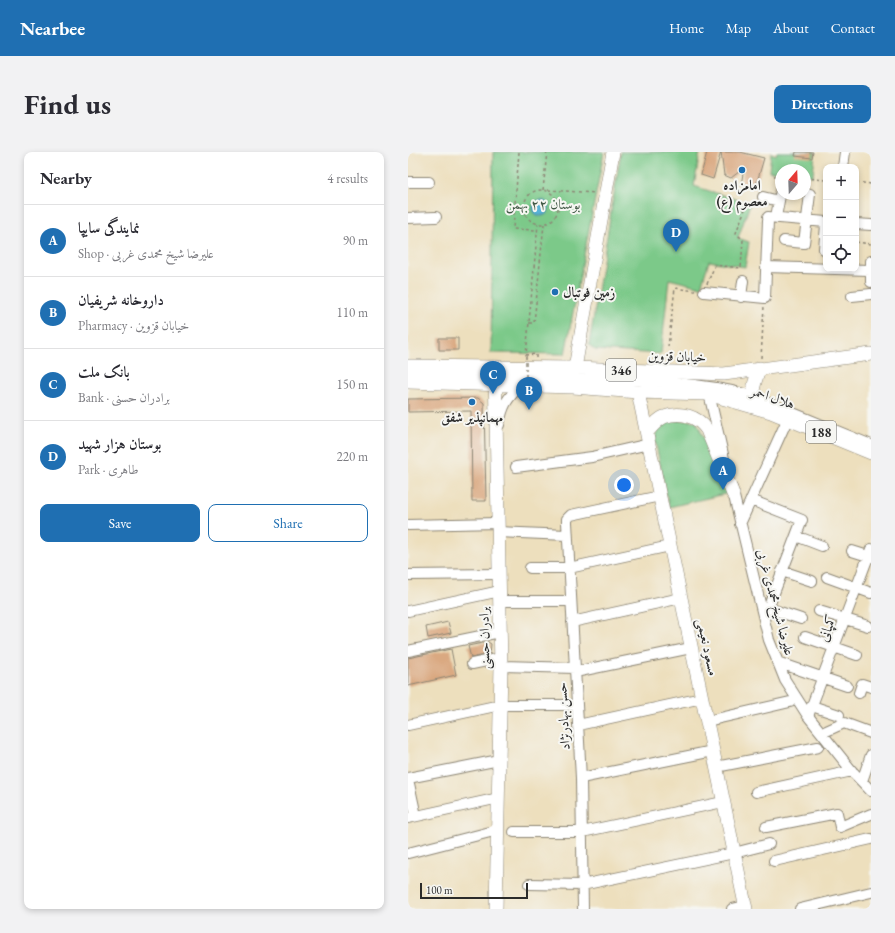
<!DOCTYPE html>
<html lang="en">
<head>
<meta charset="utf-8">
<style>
	:root { --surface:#fff; --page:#f2f2f3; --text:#2b2b33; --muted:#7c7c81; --line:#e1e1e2; --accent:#1f6fb2 }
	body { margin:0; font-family:"EB Garamond",Amiri,serif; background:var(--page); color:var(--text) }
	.controls { position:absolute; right:12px; top:12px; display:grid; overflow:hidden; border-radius:8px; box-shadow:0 2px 6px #0003 }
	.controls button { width:36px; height:36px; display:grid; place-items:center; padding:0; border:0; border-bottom:1px solid var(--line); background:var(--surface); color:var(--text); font:20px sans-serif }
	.compass { position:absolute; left:367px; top:12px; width:36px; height:36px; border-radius:50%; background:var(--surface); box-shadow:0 2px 6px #0003; rotate:19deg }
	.scale { position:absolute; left:12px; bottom:10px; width:108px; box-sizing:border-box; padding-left:4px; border:2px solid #2b2b2b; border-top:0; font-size:11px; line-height:14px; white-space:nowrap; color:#2b2b2b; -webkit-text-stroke:3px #f6f6f2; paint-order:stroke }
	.you { position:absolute; left:216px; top:333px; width:14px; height:14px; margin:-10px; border:3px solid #fff; border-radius:50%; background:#1a73e8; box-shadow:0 0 0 6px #1a73e833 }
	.badge { display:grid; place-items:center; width:26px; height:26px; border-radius:50%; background:var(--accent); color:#fff; font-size:13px; font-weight:700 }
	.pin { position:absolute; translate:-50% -33px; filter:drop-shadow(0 1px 2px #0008) }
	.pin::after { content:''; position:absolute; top:21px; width:14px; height:12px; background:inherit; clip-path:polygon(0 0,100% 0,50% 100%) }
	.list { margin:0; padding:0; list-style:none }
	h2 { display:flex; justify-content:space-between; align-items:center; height:52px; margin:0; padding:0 16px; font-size:17px }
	h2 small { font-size:13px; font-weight:400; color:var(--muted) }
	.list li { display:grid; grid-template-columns:26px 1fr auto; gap:12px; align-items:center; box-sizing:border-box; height:72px; padding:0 16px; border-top:1px solid var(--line) }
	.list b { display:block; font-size:15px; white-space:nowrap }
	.list p { margin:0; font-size:13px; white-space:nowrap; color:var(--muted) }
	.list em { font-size:13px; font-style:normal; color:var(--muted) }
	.actions { display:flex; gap:8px; padding:12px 16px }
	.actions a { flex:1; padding:9px 0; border:1px solid var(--accent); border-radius:8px; text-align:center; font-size:14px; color:var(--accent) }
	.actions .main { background:var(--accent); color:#fff }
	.icon { flex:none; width:22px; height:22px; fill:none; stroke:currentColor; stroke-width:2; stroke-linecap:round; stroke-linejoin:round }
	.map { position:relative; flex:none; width:463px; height:757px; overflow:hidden; border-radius:8px }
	header { display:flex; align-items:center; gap:24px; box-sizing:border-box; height:56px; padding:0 20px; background:var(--accent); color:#fff }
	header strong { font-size:19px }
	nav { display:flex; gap:22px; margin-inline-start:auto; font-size:14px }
	.intro { display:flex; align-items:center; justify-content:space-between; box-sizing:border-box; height:96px; padding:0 24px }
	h1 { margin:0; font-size:28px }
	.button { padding:10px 18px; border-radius:8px; background:var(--accent); color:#fff; font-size:14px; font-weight:700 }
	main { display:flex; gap:24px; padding:0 24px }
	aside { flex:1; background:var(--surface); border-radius:8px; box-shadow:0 2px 6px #0003 }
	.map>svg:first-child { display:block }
	.green { fill:#7bc989; stroke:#537a5a }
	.water { fill:#59b3d7; stroke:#426f81 }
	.building { fill:#daa981 }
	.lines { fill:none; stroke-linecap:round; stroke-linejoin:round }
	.minor-casing { stroke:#8c8574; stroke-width:12 }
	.major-casing { stroke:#8c8574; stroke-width:14 }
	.path { stroke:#8c8574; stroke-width:1.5; stroke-dasharray:3 3; stroke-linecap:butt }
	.minor { stroke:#fff; stroke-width:10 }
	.major { stroke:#fff; stroke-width:13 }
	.path-bridge { stroke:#8c8574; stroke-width:1.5; stroke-dasharray:3 3; stroke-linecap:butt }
	.poi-dot { fill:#1f6fb2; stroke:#f6f6f2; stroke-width:1.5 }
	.labels { text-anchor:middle; stroke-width:4; stroke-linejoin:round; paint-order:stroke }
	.shield { fill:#f6f6f2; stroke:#686867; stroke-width:1 }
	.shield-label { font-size:13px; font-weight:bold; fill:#2b2b2b }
	.poi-label { font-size:14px; font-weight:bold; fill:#2b2b2b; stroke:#f6f6f2 }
	.park-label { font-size:14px; fill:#435a47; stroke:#f6f6f2 }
	.street-label { font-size:14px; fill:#2b2b2b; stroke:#f6f6f2 }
</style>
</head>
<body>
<header>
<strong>Nearbee</strong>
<nav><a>Home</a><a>Map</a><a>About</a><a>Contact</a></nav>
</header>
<div class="intro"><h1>Find us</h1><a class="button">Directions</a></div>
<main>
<aside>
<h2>Nearby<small>4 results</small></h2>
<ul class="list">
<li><span class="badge">A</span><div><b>نمایندگی سایپا</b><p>Shop · علیرضا شیخ محمدی غربی</p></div><em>90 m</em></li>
<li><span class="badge">B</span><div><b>داروخانه شریفیان</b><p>Pharmacy · خیابان قزوین</p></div><em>110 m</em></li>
<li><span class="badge">C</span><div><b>بانک ملت</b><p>Bank · برادران حسنی</p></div><em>150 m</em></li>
<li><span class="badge">D</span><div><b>بوستان هزار شهید</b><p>Park · طاهری</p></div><em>220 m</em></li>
</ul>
<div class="actions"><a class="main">Save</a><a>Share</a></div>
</aside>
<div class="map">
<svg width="463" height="757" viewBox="0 0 463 757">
	<rect width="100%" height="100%" fill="#f6f6f2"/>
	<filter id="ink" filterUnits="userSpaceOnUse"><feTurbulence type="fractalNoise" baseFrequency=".025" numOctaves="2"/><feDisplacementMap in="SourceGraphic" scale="8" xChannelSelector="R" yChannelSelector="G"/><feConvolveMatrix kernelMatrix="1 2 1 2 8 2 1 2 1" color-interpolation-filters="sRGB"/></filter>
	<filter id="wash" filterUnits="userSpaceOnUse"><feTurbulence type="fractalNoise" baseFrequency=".012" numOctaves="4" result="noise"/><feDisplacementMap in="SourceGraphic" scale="16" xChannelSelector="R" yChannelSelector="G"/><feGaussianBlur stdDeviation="0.9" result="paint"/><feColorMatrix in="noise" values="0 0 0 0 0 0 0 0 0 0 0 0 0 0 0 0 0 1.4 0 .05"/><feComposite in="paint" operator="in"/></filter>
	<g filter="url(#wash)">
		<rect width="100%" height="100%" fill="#eddfbd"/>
		<!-- green -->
		<path class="green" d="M85 0H196L157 202 83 201Z
			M213 0H292L286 34 342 52 330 86 341 90 337 115 301 109 293 135 261 127 253 202 187 198 181 193Z
			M369 0H407L405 24 397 23V18H373V20L361 19 363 1 368 3Z
			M256 268 288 269 302 300 311 331 321 341 261 355 247 288 249 275Z"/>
		<!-- water -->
		<path class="water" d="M125 56a8 8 0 1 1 16 0a8 8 0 1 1-16 0Z"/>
		<g id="blocks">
			<!-- building -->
			<path class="building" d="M299 0H332L356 6 347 37 333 33 336 16 323 26 316 23 313 0 305 27 293 23Z
				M388 0H405L404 6 387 4Z
				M31 186H50V198H31Z
				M70 246 76 251 78 349H64L63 259 0 260V247Z
				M40 470 43 481 20 486 18 475Z
				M80 490 83 492 82 502 63 506 60 494Z
				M43 497 48 523 0 534V506Z"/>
		</g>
	</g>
	<g filter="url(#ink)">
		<use href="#blocks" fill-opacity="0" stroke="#8c8574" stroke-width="1"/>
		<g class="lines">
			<defs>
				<path id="minor" d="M435 15 437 0
					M0 30H21
					M355 45 371 49
					M360 65 418 70
					M368 65 373 38
					M0 66 28 65
					M448 72 463 73
					M418 73 416 97H418
					M376 89 396 91 402 42
					M463 109V130
					M358 115 462 118
					M296 140 357 146 360 68
					M444 144 463 142
					M333 145 335 129
					M0 221C29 222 59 221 88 223 115 225 142 226 169 227 226 229 286 228 341 243L463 293
					M300 237 317 311
					M91 273C94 254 99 246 113 233
					M108 315 184 305 241 292
					M324 336 361 488 377 528 400 564 444 619 463 639
					M343 348 394 368 356 467
					M332 372 380 266
					M0 373 90 371
					M90 380 159 383
					M388 384 414 394
					M444 399 463 405
					M122 416H161L262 394
					M374 419 404 429
					M0 423 91 422
					M419 425 463 441
					M92 449H163
					M360 456 393 467
					M0 459 92 439
					M411 459 460 474
					M164 470 273 446
					M397 485 449 503
					M0 499 92 480
					M369 510 439 534
					M64 512 93 506
					M93 514 167 516
					M167 520 283 496
					M451 541 454 532 463 535
					M404 554 431 563
					M400 564 463 397
					M299 569 382 550
					M0 573 92 553H169
					M170 573 294 546
					M414 581 436 571 463 581
					M308 615 410 595
					M0 626 91 608
					M173 626 305 599
					M0 627 8 664
					M454 629 463 603
					M348 640 444 619
					M0 666 91 646
					M358 675 429 661 432 675 463 662
					M106 680H174L315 650
					M0 701 90 678
					M366 709 463 687
					M121 732 174 733 326 701 361 692
					M175 757 173 626 159 370V367L163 363 252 344
					M324 757 337 754
					M392 757 463 740"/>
				<path id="major" d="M0 214 167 216 316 222 463 202
					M87 215 93 514 88 757
					M167 216 205 0
					M352 216C344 237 340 243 360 257
					M0 230 165 235 230 240 300 242 363 260 463 301
					M230 240 338 757
					M239 280C244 275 249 268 256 265 272 259 290 264 299 278L325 342"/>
			</defs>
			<!-- minor casing -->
			<use href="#minor" class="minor-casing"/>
			<!-- major casing -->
			<use href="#major" class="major-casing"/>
			<!-- path -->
			<path class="path" d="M111 0 105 77 128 78
				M366 24H373
				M397 26 418 28
				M448 30 463 32
				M116 55a17 17 0 1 1 34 0a17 17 0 1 1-34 0Z
				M135 38 139 0
				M140 38 188 41
				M448 90 463 92
				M299 132 307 113 333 116 335 88 328 81 340 49
				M121 171H126L136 72
				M260 195 267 136 287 139
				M128 206V202L118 203 130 72
				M353 206 356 154"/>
			<!-- minor -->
			<use href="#minor" class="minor"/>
			<!-- major -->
			<use href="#major" class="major"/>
			<!-- path-bridge -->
			<path class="path-bridge" d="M118 243V203"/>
		</g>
	</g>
	<!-- markers -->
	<g class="poi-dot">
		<circle cx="334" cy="18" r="4"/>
		<circle cx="147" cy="140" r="4"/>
		<circle cx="64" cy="250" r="4"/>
	</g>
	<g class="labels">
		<!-- shield labels -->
		<g class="shield">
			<rect x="198" y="207" width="30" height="22" rx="3"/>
			<rect x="398" y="269" width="30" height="22" rx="3"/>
		</g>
		<g class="shield-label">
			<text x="213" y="223">346</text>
			<text x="413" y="285">188</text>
		</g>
		<!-- poi labels -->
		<g class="poi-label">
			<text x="334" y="38">امامزاده<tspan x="334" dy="16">معصوم (ع)</tspan></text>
			<text x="155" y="145" text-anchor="start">زمین فوتبال</text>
			<text x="64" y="270">مهمانپذیر شفق</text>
		</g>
		<!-- park labels -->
		<g class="park-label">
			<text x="135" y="57">بوستان ۲۲ بهمن</text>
		</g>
		<!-- street labels -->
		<g class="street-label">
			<text transform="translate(269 204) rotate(2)" y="5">خیابان قزوین</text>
			<text transform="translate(365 245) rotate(19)" y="5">هلال احمر</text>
			<text transform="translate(368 450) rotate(75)" y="5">علیرضا شیخ محمدی غربی</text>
			<text transform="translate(419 476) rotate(-69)" y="5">کمپانی</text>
			<text transform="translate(76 486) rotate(-91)" y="5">برادران حسنی</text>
			<text transform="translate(300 495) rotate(78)" y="5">مسعود نعیمی</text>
			<text transform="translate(155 564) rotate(-93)" y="5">حسن بهادرنژاد</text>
		</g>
	</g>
</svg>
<div class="controls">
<button>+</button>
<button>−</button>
<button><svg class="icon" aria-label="locate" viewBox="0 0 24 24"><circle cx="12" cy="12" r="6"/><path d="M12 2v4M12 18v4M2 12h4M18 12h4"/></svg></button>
</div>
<svg class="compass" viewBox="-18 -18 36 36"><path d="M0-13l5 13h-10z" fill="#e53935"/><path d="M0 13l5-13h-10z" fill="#7c7c81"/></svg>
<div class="scale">100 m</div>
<div class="you"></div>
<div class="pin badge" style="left:315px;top:338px">A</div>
<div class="pin badge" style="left:121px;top:258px">B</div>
<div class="pin badge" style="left:85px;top:242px">C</div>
<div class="pin badge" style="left:268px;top:100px">D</div>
</div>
</main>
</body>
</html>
